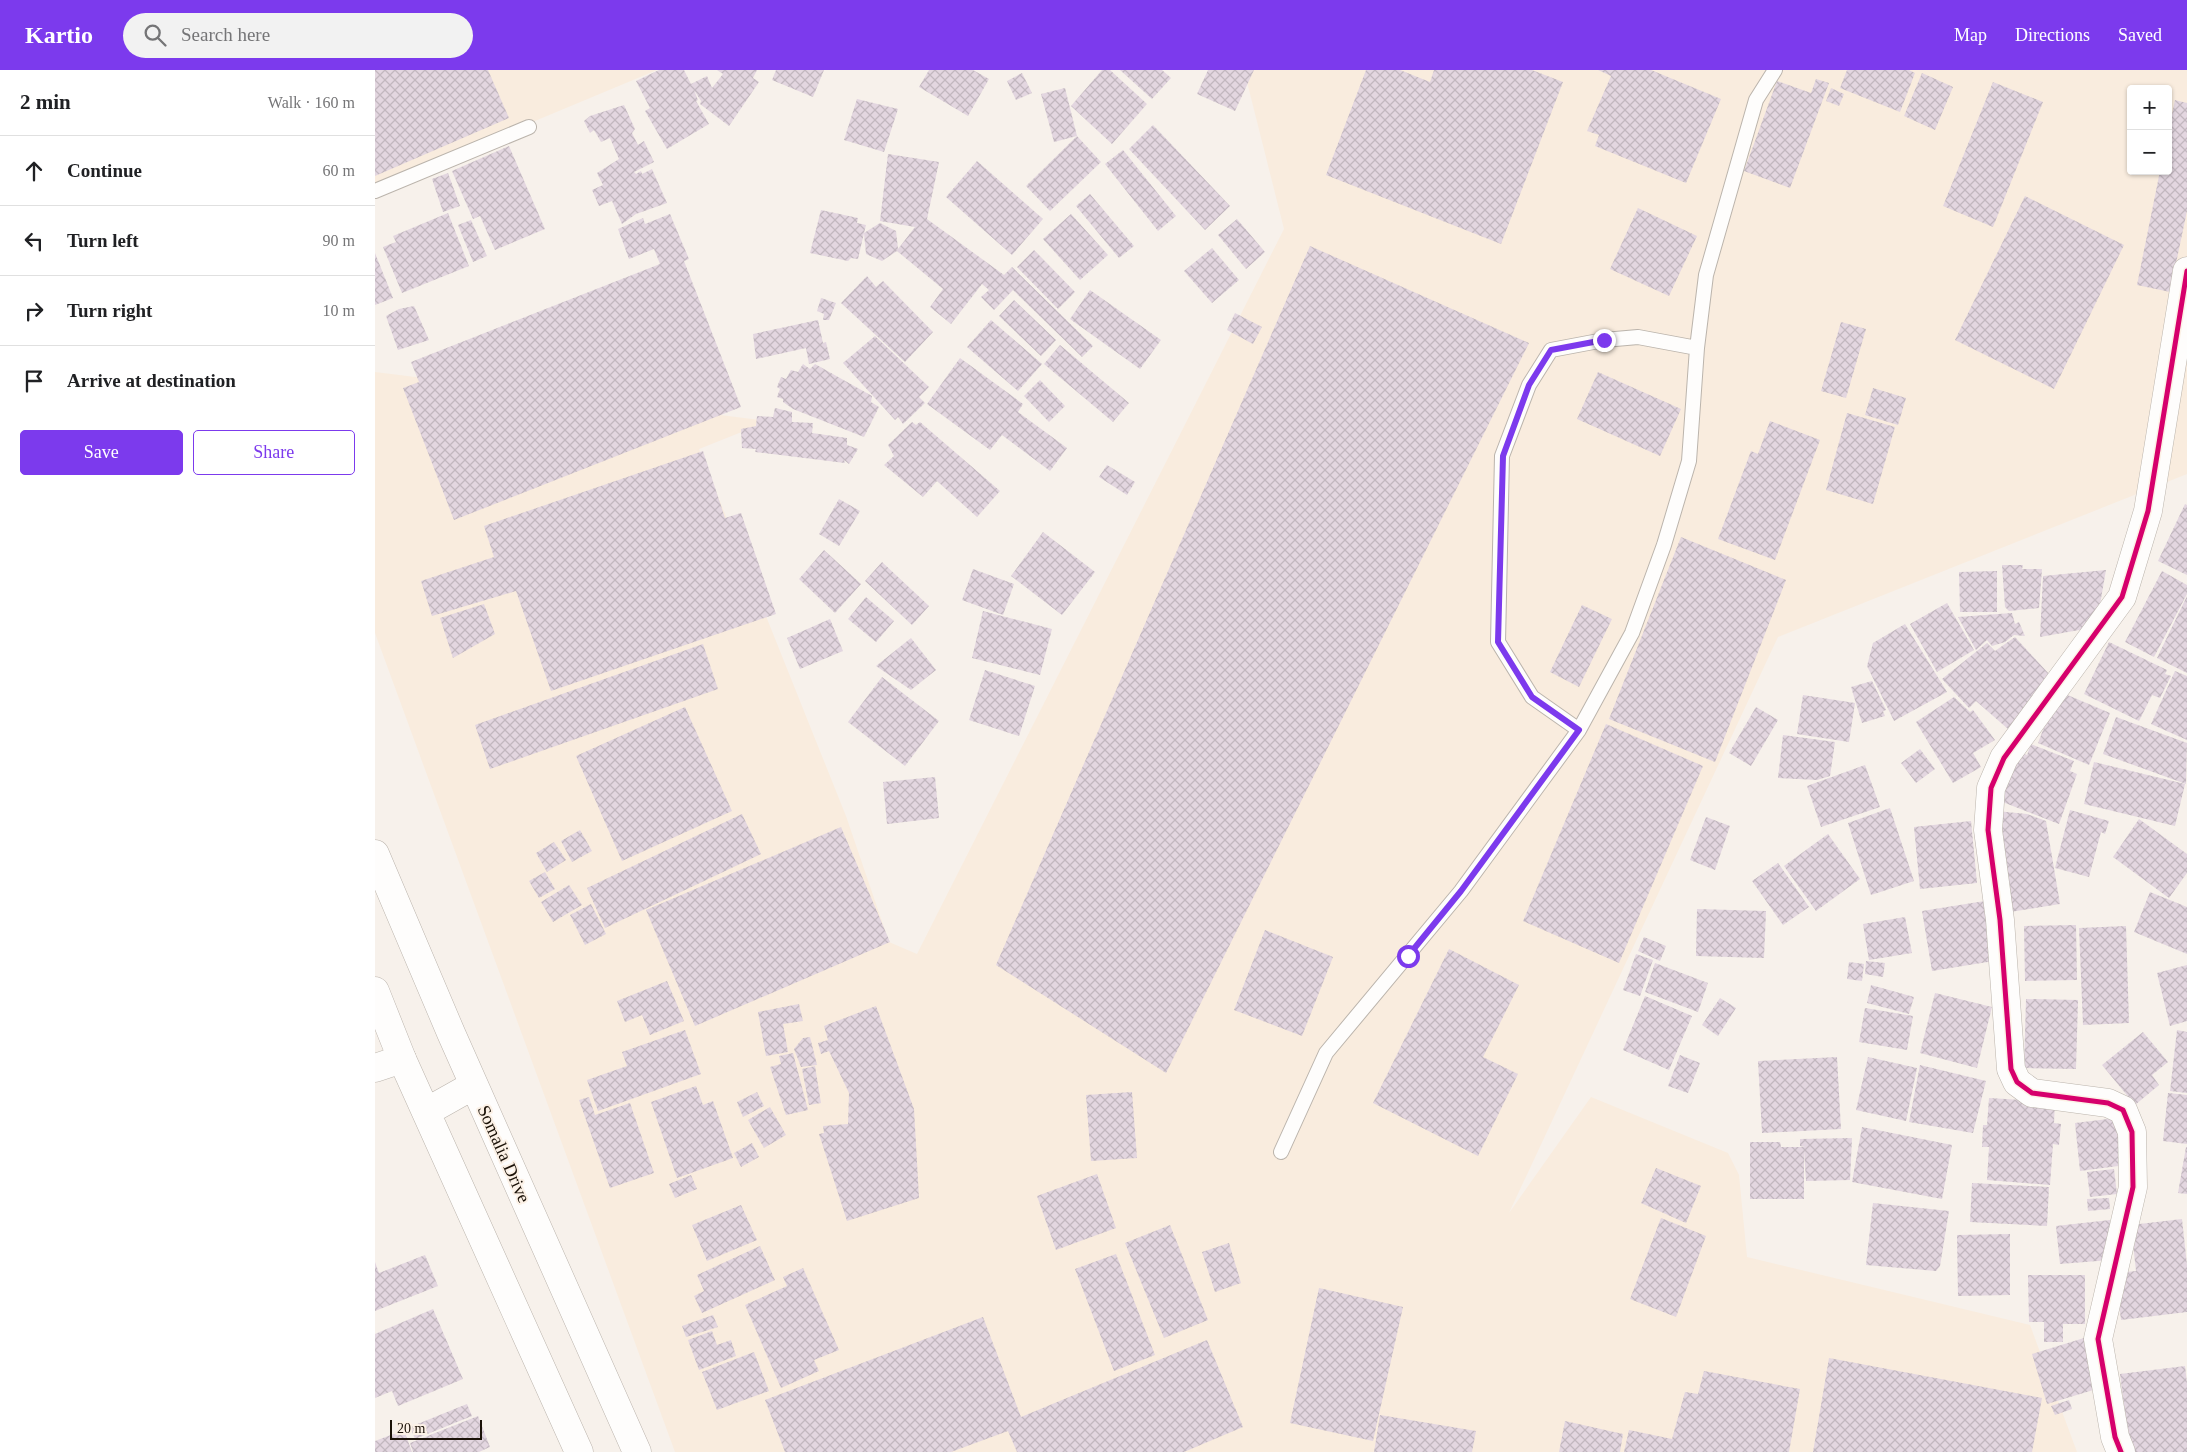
<!DOCTYPE html>
<html lang="en">
<head>
<meta charset="utf-8">
<style>
	:root { --surface:#fff; --page:#f2f2f2; --text:#202124; --muted:#757577; --line:#e0e0e0; --accent:#7c3aed }
	body { margin:0; font-family:Georgia,serif; background:var(--page); color:var(--text) }
	.controls { position:absolute; right:15px; top:15px; display:grid; overflow:hidden; border-radius:5px; box-shadow:0 1px 4px #0004 }
	.controls button { width:45px; height:45px; display:grid; place-items:center; padding:0; border:0; border-bottom:1px solid var(--line); background:var(--surface); color:var(--text); font:25px sans-serif }
	.scale { position:absolute; left:15px; bottom:12px; width:92px; box-sizing:border-box; padding-left:5px; border:2px solid #1b1208; border-top:0; font-size:14px; line-height:18px; white-space:nowrap; color:#1b1208; -webkit-text-stroke:4px #fcf1e6; paint-order:stroke }
	.stop { position:absolute; width:15px; height:15px; margin:-11px; border:4px solid #7c3aed; border-radius:50%; background:#fff }
	.stop.end { background:#7c3aed; border-color:#fff; box-shadow:0 1px 5px #0008 }
	.list { margin:0; padding:0; list-style:none }
	h2 { display:flex; justify-content:space-between; align-items:center; height:65px; margin:0; padding:0 20px; font-size:21px }
	h2 small { font-size:16px; font-weight:400; color:var(--muted) }
	.list li { display:grid; grid-template-columns:32px 1fr auto; gap:15px; align-items:center; box-sizing:border-box; height:70px; padding:0 20px; border-top:1px solid var(--line) }
	.list b { display:block; font-size:19px; white-space:nowrap }
	.list em { font-size:16px; font-style:normal; color:var(--muted) }
	.actions { display:flex; gap:10px; padding:15px 20px }
	.actions a { flex:1; padding:11px 0; border:1px solid var(--accent); border-radius:5px; text-align:center; font-size:18px; color:var(--accent) }
	.actions .main { background:var(--accent); color:#fff }
	.icon { flex:none; width:28px; height:28px; fill:none; stroke:currentColor; stroke-width:2; stroke-linecap:round; stroke-linejoin:round }
	.map { position:relative; flex:none; width:1812px; height:1382px; overflow:hidden }
	header { display:flex; align-items:center; gap:30px; box-sizing:border-box; height:70px; padding:0 25px; background:var(--accent); color:#fff }
	header strong { font-size:24px }
	nav { display:flex; gap:28px; margin-inline-start:auto; font-size:18px }
	.search { width:350px; height:45px; background:var(--page); display:flex; align-items:center; gap:12px; box-sizing:border-box; padding:0 18px; border-radius:28px; color:var(--muted); font-size:19px }
	main { display:flex }
	aside { flex:1; background:var(--surface) }
	.map>svg:first-child { display:block }
	.built { fill:#f9ecde; fill-rule:evenodd }
	.building { fill:url(#building-cross-hatch) }
	.lines { fill:none; stroke-linecap:round; stroke-linejoin:round }
	.service-casing { stroke:#bbb4ac; stroke-width:16 }
	.minor-casing { stroke:#bbb4ac; stroke-width:29 }
	.primary-casing { stroke:#bbb4ac; stroke-width:29 }
	.service { stroke:#fefdfc; stroke-width:14 }
	.minor { stroke:#fefdfc; stroke-width:28 }
	.primary { stroke:#fefdfc; stroke-width:28 }
	.cycleway-casing { stroke:#fcf1e6; stroke-width:8 }
	.cycleway { stroke:#d6006c; stroke-width:5 }
	.route { stroke:#7c3aed; stroke-width:6 }
	.labels { text-anchor:middle; stroke-width:4; stroke-linejoin:round; paint-order:stroke }
	.street-label { font-size:18px; fill:#1b1208; stroke:#fcf1e6 }
</style>
</head>
<body>
<header>
<strong>Kartio</strong>
<div class="search"><svg class="icon" aria-label="search" viewBox="0 0 24 24"><circle cx="10" cy="10" r="6"/><path d="M15 15l6 6"/></svg>Search here</div>
<nav><a>Map</a><a>Directions</a><a>Saved</a></nav>
</header>
<main>
<aside>
<h2>2 min<small>Walk · 160 m</small></h2>
<ul class="list">
<li><svg class="icon" aria-label="ahead" viewBox="0 0 24 24"><path d="M12 20V5M6 11l6-6 6 6"/></svg><div><b>Continue</b></div><em>60 m</em></li>
<li><svg class="icon" aria-label="left" viewBox="0 0 24 24"><path d="M17 20v-9H6M10 6l-5 5 5 5"/></svg><div><b>Turn left</b></div><em>90 m</em></li>
<li><svg class="icon" aria-label="right" viewBox="0 0 24 24"><path d="M7 20v-9h11M14 6l5 5-5 5"/></svg><div><b>Turn right</b></div><em>10 m</em></li>
<li><svg class="icon" aria-label="arrive" viewBox="0 0 24 24"><path d="M6 21V4h12l-3 4 3 4H6"/></svg><div><b>Arrive at destination</b></div></li>
</ul>
<div class="actions"><a class="main">Save</a><a>Share</a></div>
</aside>
<div class="map">
<svg width="1812" height="1382" viewBox="0 0 1812 1382">
	<defs>
		<pattern id="building-cross-hatch" width="8" height="8" patternUnits="userSpaceOnUse" patternTransform="scale(1.25)"><rect width="8" height="8" fill="#e3d6e0"/><path d="M0 0l8 8M0 8l8-8" fill="none" stroke="#c2b7bf"/></pattern>
	</defs>
	<rect width="100%" height="100%" fill="#f7f1eb"/>
	<!-- built -->
	<path class="built" d="M0 0H282L0 118Z
		M869 0H1812V404L1403 567 1134 1143 1216 1027 1353 1083 1364 1105 1372 1187 1655 1255 1702 1382H300L0 563V302L394 351 324 379 471 746 514 872 542 884 909 159ZM1756 19H1793V101H1756Z"/>
	<!-- building -->
	<path class="building" d="M0 0H113L134 48 0 106Z
		M284 0H309L316 14 332 6 337 18 348 4 342 0H382L378 8 384 12 354 56 325 34 326 31 319 20 323 30 321 31 334 54 292 79 270 41 275 38 261 11Z
		M401 0H449L438 27 397 10Z
		M554 0H598L614 9 593 46 544 17Z
		M727 0H735L772 34 737 74 696 36Z
		M745 0H787L796 8 777 29Z
		M833 0H879L860 41 822 24Z
		M991 0H1025L1055 12 1059 0H1157L1188 12 1126 174 951 105Z
		M1223 0H1276L1346 29 1311 113 1220 76 1224 65 1212 61 1236 6Z
		M1472 0H1534L1540 3 1525 42 1465 18Z
		M647 3 657 23 641 30 632 11Z
		M1547 3 1578 17 1560 60 1529 46Z
		M1441 9 1454 13 1415 118 1369 101 1402 11 1436 23Z
		M1618 12 1668 32 1618 157 1568 136Z
		M690 18 702 66 679 72 666 24Z
		M1456 18 1469 24 1464 36 1451 31Z
		M482 29 523 39 509 82 469 70Z
		M1800 30 1812 33V141L1795 222 1762 215 1785 101H1793V63Z
		M249 35 260 59 257 63 263 75 269 71 279 92 259 102 261 104 266 101 267 104 277 99 292 133 261 144 247 154 237 131 224 136 217 120 228 115 222 103 244 89 235 68 226 72 219 60 215 63 209 51 215 46Z
		M778 55 855 136 830 160 754 79Z
		M702 66 726 92 675 141 651 116Z
		M134 76 170 159 120 180 105 146 98 149 77 101Z
		M748 80 801 146 783 161 730 94Z
		M513 84 564 92 552 149 629 205 637 197 718 276 707 287 638 220 619 240 606 227 614 220 607 214 576 254 555 237 568 219 522 181 507 191 491 184 489 163 483 189 476 188 473 191 435 183 446 140 483 148 482 153 491 155 489 163 505 153 521 161 523 179 540 157 505 151Z
		M602 91 668 149 637 185 571 127Z
		M73 103 85 136 68 142 57 109Z
		M715 124 759 176 744 188 701 136Z
		M1650 126 1749 175 1679 319 1580 270Z
		M1263 138 1322 166 1294 226 1235 199Z
		M73 143 94 196 27 223 8 177 21 172 18 166Z
		M295 144 314 189 309 191 366 337 79 450 28 318 44 312 36 292 285 194 279 179 254 189 243 159 268 148 270 154Z
		M696 144 733 185 705 210 668 169Z
		M862 149 890 182 871 199 843 165Z
		M96 150 112 186 98 192 83 155Z
		M935 176 1154 273 791 1003 621 895Z
		M837 178 864 210 837 233 809 201Z
		M659 180 700 222 683 239 642 197Z
		M0 183 18 228 0 235Z
		M492 206 501 217 508 211 558 262 530 292 466 233Z
		M715 220 786 270 765 299 695 249Z
		M446 228 461 233 454 250H448L449 244 442 241Z
		M639 230 681 270 666 286 624 246Z
		M39 236 54 270 23 280 11 246 24 239Z
		M860 243 887 257 878 274 852 260Z
		M443 250 448 273 451 272 455 289 434 294 431 278 381 289 378 264Z
		M616 250 667 294 643 321 592 277Z
		M1466 252 1491 259 1471 328 1446 321Z
		M500 266 554 317 544 327 550 333 528 354 523 347 520 350 468 293Z
		M685 275 754 333 738 352 669 294Z
		M585 288 648 334 643 342 692 378 675 401 627 365 615 380 552 334Z
		M428 294 435 299 440 294 497 326 496 332 504 337 489 367 418 339 408 332V329L402 327 405 319 402 317 406 307 411 309 416 300 423 302Z
		M1223 302 1306 339 1285 386 1202 349Z
		M665 310 690 336 674 352 649 326Z
		M1498 318 1531 328 1523 355 1490 345Z
		M400 338 417 342V352L438 353 437 363 472 368V375L483 379 474 394 469 390 470 393 380 382 381 379 367 378 366 359 381 356 382 346 398 347Z
		M1472 343 1520 357 1498 434 1451 420Z
		M1395 351 1445 370 1400 490 1343 469 1376 381 1383 384Z
		M537 352 541 355 545 352 625 421 602 447 562 411 548 427 509 395 519 386 513 375Z
		M328 381 350 448 366 443 401 544 176 621 141 521 57 546 46 511 119 487 109 456Z
		M732 395 760 412 752 425 724 407Z
		M464 429 485 441 464 476 444 464Z
		M1810 434 1812 435V505L1783 491Z
		M668 462 720 502 687 545 636 506Z
		M1306 467 1411 510 1340 692 1234 649Z
		M449 480 486 514 460 543 424 509Z
		M507 492 554 536 537 555 490 511Z
		M1627 495H1648L1647 499H1667L1664 538 1634 541 1630 537Z
		M598 499 639 514 628 545 587 530Z
		M1731 500 1721 557 1665 567 1668 506Z
		M1622 501V542H1585L1584 502Z
		M1787 501 1812 515V524L1779 587 1750 572Z
		M1812 526V603L1782 588Z
		M491 527 519 551 501 572 473 549Z
		M1572 533 1599 580 1562 602 1535 554Z
		M109 534 120 564 78 588 65 548Z
		M1207 535 1237 549 1204 617 1175 602Z
		M608 541 677 559 665 605 597 588Z
		M1637 543 1640 554 1644 552 1650 566 1639 565 1630 572 1617 576 1612 570 1601 580 1583 547Z
		M455 549 468 581 425 599 412 568Z
		M1530 554 1572 622 1519 651 1492 596 1498 573Z
		M1640 567 1675 605 1633 659 1601 631 1594 638 1567 609 1612 573 1620 581Z
		M536 568 561 600 536 620 501 596Z
		M1734 572 1792 600 1790 604 1796 606 1785 628 1777 625 1764 651 1709 624Z
		M328 574 343 619 115 699 100 655Z
		M610 600 660 616 644 666 594 650Z
		M1800 601 1812 606V670L1776 654Z
		M507 607 564 651 530 696 473 652Z
		M1497 611 1511 640 1508 641 1510 646 1487 653 1476 617Z
		M1683 621 1735 643 1714 695 1663 673Z
		M1428 625 1480 633 1474 672 1422 664Z
		M1579 627 1595 642 1598 640 1620 670 1598 683 1606 697 1578 713 1541 652Z
		M310 637 357 741 247 791 201 686Z
		M1381 637 1403 650 1376 696 1354 683Z
		M1741 647 1812 673 1811 714 1728 684Z
		M1231 654 1328 696 1244 893 1148 851Z
		M1408 665 1460 672 1455 706 1442 710 1403 708Z
		M1656 674 1699 691 1695 701 1702 704 1684 754 1625 731 1644 681 1652 685Z
		M1545 679 1560 699 1541 713 1526 693Z
		M1719 692 1810 714 1800 756 1709 734Z
		M1490 695 1505 737 1446 757 1432 716Z
		M560 707 564 748 512 754 508 712Z
		M1515 738 1539 811 1496 825 1473 753Z
		M1695 740 1734 751 1730 764 1726 762 1714 807 1680 798Z
		M1621 741 1652 744 1671 751 1685 834 1635 842Z
		M367 744 386 784 230 858 212 818Z
		M1331 747 1355 756 1340 800 1315 790Z
		M1764 749 1812 784V803L1794 828 1738 787Z
		M1596 751 1602 813 1545 819 1539 757Z
		M466 757 515 872 320 956 271 840Z
		M205 760 217 781 197 792 186 771Z
		M1453 764 1485 809 1441 841 1409 796Z
		M179 772 191 790 172 802 161 783Z
		M1403 793 1434 837 1408 855 1377 811Z
		M170 802 180 819 164 828 154 811Z
		M194 815 207 835 178 852 166 832Z
		M1775 822 1812 837V884L1759 862Z
		M1616 830 1625 890 1557 901 1547 841Z
		M216 834 231 864 210 875 195 845Z
		M1322 839 1391 841 1389 888 1321 886Z
		M1530 847 1537 883 1494 890 1488 854Z
		M1701 855 1702 910 1650 911 1649 856Z
		M1751 856 1754 953 1708 955 1704 858Z
		M890 860 958 887 927 966 859 940Z
		M1269 867 1291 876 1285 891 1263 881Z
		M1074 879 1144 915 1108 987 1143 1004 1103 1086 998 1033Z
		M1261 884 1278 890 1265 926 1248 920Z
		M1491 891 1510 893 1508 907 1490 904Z
		M1474 892 1489 894 1487 911 1472 909Z
		M1280 893 1333 913 1323 942 1270 922Z
		M1812 895V951L1795 956 1782 903Z
		M292 911 309 951 275 965 267 945 250 952 242 931Z
		M1496 915 1539 927 1534 944 1492 933Z
		M1560 923 1617 937 1602 998 1545 983Z
		M1270 926 1317 946 1294 1000 1248 980Z
		M1345 928 1361 938 1343 966 1327 955Z
		M1651 929 1703 930 1701 999 1649 998Z
		M424 934 428 951 408 954 413 982 391 986 383 942Z
		M501 936 539 1039 544 1128 472 1151 444 1064 449 1063 448 1056 473 1054 474 1023 454 981 446 984 443 973 453 970 449 956Z
		M1490 938 1538 946 1532 980 1484 972Z
		M310 960 326 1004 223 1041 212 1010 252 996 247 982Z
		M1802 960 1812 962V1023L1795 1021Z
		M1768 962 1793 992 1777 1005 1784 1015 1760 1035 1727 995Z
		M435 967 442 995 426 997 419 979 428 968Z
		M418 983 433 1040 411 1045 395 997 406 994 404 986Z
		M1305 985 1325 993 1313 1023 1293 1016Z
		M1462 987 1466 1059 1387 1063 1383 991Z
		M1493 987 1542 998 1531 1051 1481 1040Z
		M1545 995 1611 1011 1598 1063 1534 1052Z
		M440 996 446 1033 434 1035 427 999Z
		M321 1016 328 1035 338 1031 358 1088 302 1108 276 1032Z
		M382 1022 389 1036 368 1047 362 1032Z
		M757 1022 762 1088 716 1091 711 1025Z
		M1793 1023 1812 1025V1074L1788 1071Z
		M214 1027 220 1045 255 1033 279 1103 235 1118 204 1030Z
		M1614 1028 1680 1032 1679 1053 1686 1054 1684 1075 1678 1074 1675 1115 1612 1110 1614 1077H1607L1608 1055H1612Z
		M395 1037 411 1065 389 1078 373 1050Z
		M1741 1048 1751 1095 1705 1101 1700 1053Z
		M1487 1057 1577 1075 1567 1129 1477 1112Z
		M1477 1068 1475 1110 1431 1111 1429 1080V1129H1375V1072H1405L1406 1077H1430L1425 1076V1069Z
		M377 1073 384 1087 366 1097 359 1083Z
		M1811 1077H1812V1124L1803 1123Z
		M1281 1098 1326 1116 1311 1153 1266 1133Z
		M1739 1099 1742 1124 1715 1127 1712 1102Z
		M722 1104 741 1158 681 1180 662 1126Z
		M316 1105 322 1119 300 1128 294 1114Z
		M1597 1113 1674 1117 1672 1156 1595 1152Z
		M1734 1128 1735 1139 1713 1141 1712 1129Z
		M1498 1133 1574 1141 1565 1196 1561 1201 1491 1195Z
		M366 1135 382 1170 332 1191 317 1155Z
		M1286 1148 1331 1166 1301 1247 1255 1229Z
		M1807 1149 1812 1195V1242L1746 1250 1740 1203 1761 1201 1756 1155Z
		M1735 1150V1190L1685 1194 1681 1156Z
		M795 1155 833 1250 789 1268 750 1173Z
		M1635 1164V1225L1583 1226 1582 1165Z
		M854 1173 866 1213 840 1222 827 1182Z
		M385 1176 400 1210 327 1243 319 1226 329 1221 322 1205Z
		M741 1184 780 1285 739 1301 700 1199Z
		M50 1185 63 1216 0 1241V1192L4 1203Z
		M428 1198 464 1280 439 1290 444 1301 406 1318 370 1235 412 1216 408 1207Z
		M1653 1205H1710V1254H1688V1272H1669V1252H1654Z
		M944 1218 1028 1237 998 1371 915 1353Z
		M58 1239 88 1309 23 1336 17 1321 0 1328V1264Z
		M338 1245 343 1257 311 1267 307 1256Z
		M608 1247 646 1347 832 1270 868 1357 809 1382H642L633 1361 576 1382H410L390 1330Z
		M337 1261 342 1275 356 1270 361 1286 324 1300 313 1270Z
		M1709 1268 1725 1318 1672 1334 1657 1284Z
		M379 1282 394 1321 342 1340 327 1302Z
		M1454 1288 1667 1328 1657 1382H1438Z
		M1810 1296 1812 1313V1382H1755L1745 1304Z
		M1329 1301 1425 1319 1414 1382H1249L1254 1360 1297 1369 1310 1322 1323 1324Z
		M1694 1330 1697 1339 1680 1345 1676 1336Z
		M92 1334 97 1346 40 1369 35 1357Z
		M1005 1345 1101 1361 1097 1382H999Z
		M103 1346 115 1377 104 1382H38L35 1373Z
		M1190 1351 1248 1364 1245 1382H1184Z
		M29 1360 37 1382H0V1371Z"/>
	<g class="lines">
		<defs>
			<path id="service" d="M0 121 154 57
				M1204 660 1157 627 1123 572 1127 386 1154 315 1176 280 1229 270 1263 267 1322 278
				M906 1082 951 983 1086 821 1204 660 1257 563 1289 475 1314 391 1322 278 1331 205 1381 30 1400 0"/>
			<path id="minor" d="M0 998 27 989
				M1746 1382 1740 1367 1723 1269 1758 1117 1757 1062 1748 1040 1733 1033 1657 1023 1642 1012 1636 999 1625 850 1613 760 1616 718 1629 688 1747 527 1773 441 1812 201"/>
			<path id="primary" d="M0 784 76 963 262 1382
				M0 921 27 989 204 1382
				M51 1042 99 1015"/>
		</defs>
		<!-- service casing -->
		<use href="#service" class="service-casing"/>
		<!-- minor casing -->
		<use href="#minor" class="minor-casing"/>
		<!-- primary casing -->
		<use href="#primary" class="primary-casing"/>
		<!-- service -->
		<use href="#service" class="service"/>
		<!-- minor -->
		<use href="#minor" class="minor"/>
		<!-- primary -->
		<use href="#primary" class="primary"/>
		<defs>
			<path id="cycleway" d="M1746 1382 1740 1367 1723 1269 1758 1117 1757 1062 1748 1040 1733 1033 1657 1023 1642 1012 1636 999 1625 850 1613 760 1616 718 1629 688 1747 527 1773 441 1812 201"/>
		</defs>
		<!-- cycleway casing -->
		<use href="#cycleway" class="cycleway-casing"/>
		<!-- cycleway -->
		<use href="#cycleway" class="cycleway"/>
	</g>
	<g class="lines">
		<!-- route -->
		<path class="route" d="M1033 886 1086 821 1204 660 1157 627 1123 572 1128 386 1154 315 1176 280 1229 270"/>
	</g>
	<g class="labels">
		<!-- street labels -->
		<g class="street-label">
			<text transform="translate(129 1084) rotate(66)" y="6">Somalia Drive</text>
		</g>
	</g>
</svg>
<div class="controls">
<button>+</button>
<button>−</button>
</div>
<div class="scale">20 m</div>
<div class="stop" style="left:1033px;top:886px"></div>
<div class="stop end" style="left:1229px;top:270px"></div>
</div>
</main>
</body>
</html>
